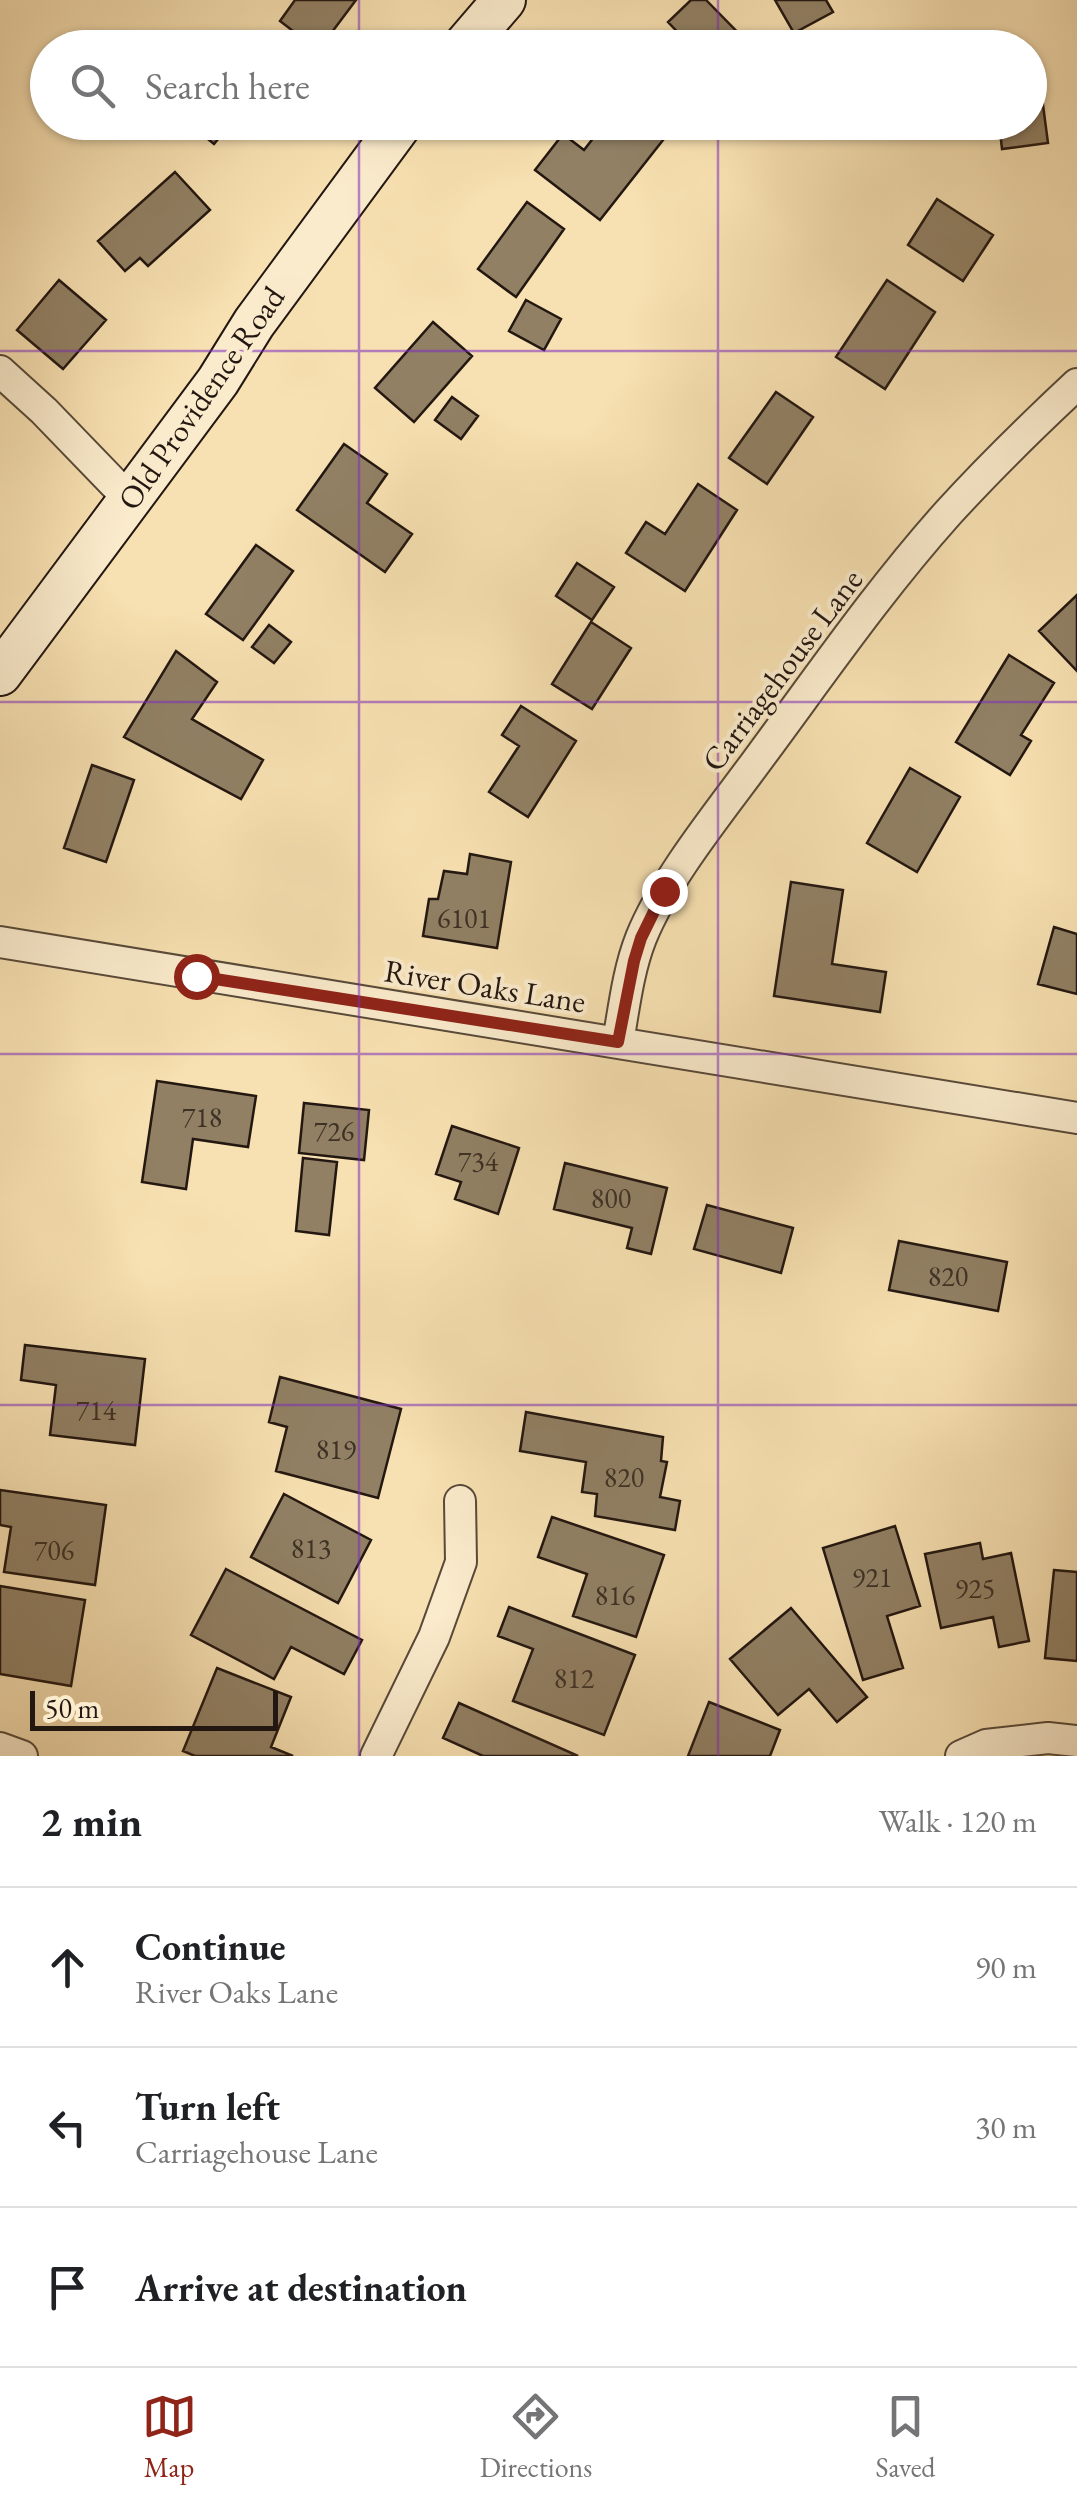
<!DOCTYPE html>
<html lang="en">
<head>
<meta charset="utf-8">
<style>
	:root { --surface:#fff; --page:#f2f2f2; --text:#202124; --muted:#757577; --line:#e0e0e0; --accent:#8f2418 }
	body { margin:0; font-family:"EB Garamond",serif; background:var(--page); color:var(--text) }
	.scale { position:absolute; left:30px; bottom:25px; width:248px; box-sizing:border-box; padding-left:10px; border:5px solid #231711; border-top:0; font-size:28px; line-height:35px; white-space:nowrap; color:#231711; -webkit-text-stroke:8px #faebcc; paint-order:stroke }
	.stop { position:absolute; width:30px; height:30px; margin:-22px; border:8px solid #8f2418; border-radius:50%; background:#fff }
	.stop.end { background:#8f2418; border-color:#fff; box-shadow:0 2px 10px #0008 }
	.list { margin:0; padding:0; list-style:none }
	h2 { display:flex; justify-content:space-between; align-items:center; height:130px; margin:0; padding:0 40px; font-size:42px }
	h2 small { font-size:32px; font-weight:400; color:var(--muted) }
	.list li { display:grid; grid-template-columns:65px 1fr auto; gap:30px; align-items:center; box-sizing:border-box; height:160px; padding:0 40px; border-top:2px solid var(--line) }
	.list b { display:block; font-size:38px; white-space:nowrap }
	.list p { margin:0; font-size:32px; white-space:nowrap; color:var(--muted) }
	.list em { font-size:32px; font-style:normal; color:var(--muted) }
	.icon { flex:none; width:55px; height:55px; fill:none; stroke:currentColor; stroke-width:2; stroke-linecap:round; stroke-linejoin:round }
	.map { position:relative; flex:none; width:1077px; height:1756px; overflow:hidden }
	.search { position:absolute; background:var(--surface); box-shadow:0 2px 8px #0004; left:30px; right:30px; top:30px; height:110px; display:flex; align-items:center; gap:25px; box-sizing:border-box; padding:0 35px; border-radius:55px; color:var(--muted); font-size:38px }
	.sheet { height:610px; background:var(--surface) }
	nav { display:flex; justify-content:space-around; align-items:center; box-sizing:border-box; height:140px; border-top:2px solid var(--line); background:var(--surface); font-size:28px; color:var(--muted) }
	nav a { display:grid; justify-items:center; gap:5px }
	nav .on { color:var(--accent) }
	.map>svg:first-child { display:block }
	.building { fill:#918064; stroke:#231711; stroke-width:2.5 }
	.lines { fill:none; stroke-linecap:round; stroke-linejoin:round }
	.street-casing { stroke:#584939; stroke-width:34 }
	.secondary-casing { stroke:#231711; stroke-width:46 }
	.street { stroke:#faebcc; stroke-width:30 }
	.secondary { stroke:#faebcc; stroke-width:42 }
	.route { stroke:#8f2418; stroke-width:12 }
	.grid { fill:none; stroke:#7b2cbf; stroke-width:2.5; stroke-opacity:0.55 }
	.labels { text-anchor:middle; stroke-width:8; stroke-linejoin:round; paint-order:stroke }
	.number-label { font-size:28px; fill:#3e3126 }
	.street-label { font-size:32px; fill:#231711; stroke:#faebcc }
</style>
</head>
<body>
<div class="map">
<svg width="1077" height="1756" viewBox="0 0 1077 1756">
	<rect width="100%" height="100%" fill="#f7e0b1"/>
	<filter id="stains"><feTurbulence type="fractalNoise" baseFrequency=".002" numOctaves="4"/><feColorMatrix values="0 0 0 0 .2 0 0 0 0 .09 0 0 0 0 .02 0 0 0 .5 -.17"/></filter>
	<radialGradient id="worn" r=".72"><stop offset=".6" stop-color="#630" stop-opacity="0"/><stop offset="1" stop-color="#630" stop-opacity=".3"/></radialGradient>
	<!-- building -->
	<path class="building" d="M295 0H356L320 48H315L280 21Z
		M691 0H706L753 48H693L668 22Z
		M775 0H826L833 12 794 33Z
		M1038 67 1048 143 1002 149 999 122H1030V68Z
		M187 122H232L214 144Z
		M586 122H650L667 135 600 220 535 170 563 134 584 150 598 132Z
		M702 122H733L717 138Z
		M175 172 210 210 148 266 140 258 125 271 98 241Z
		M937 199 993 235 963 281 908 245Z
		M527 202 564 229 516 297 478 269Z
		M59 280 106 320 63 369 17 330Z
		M887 280 935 312 885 389 836 357Z
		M526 300 561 319 544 350 509 331Z
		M433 322 472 356 414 422 375 388Z
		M776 392 813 417 767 484 729 458Z
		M452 397 478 416 461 439 435 420Z
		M344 444 387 474 367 503 412 534 385 572 297 510Z
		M698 484 737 510 685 591 626 553 646 522 665 534Z
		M256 545 293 571 243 640 206 614Z
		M577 563 614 587 592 620 556 596Z
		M1077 595V671L1039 631Z
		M591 622 631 648 592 709 552 684Z
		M269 625 291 642 274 663 252 647Z
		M176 651 217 682 192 719 263 760 241 799 124 737Z
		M1009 655 1054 683 1021 735 1031 741 1010 775 956 742Z
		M521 706 576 741 528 817 489 792 519 746 502 735Z
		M92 765 134 780 106 862 64 848Z
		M910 768 960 797 917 872 867 843Z
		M470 854 511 862 497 948 423 936 429 899H438L444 871 467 874Z
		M791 882 843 890 832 964 886 972 880 1012 774 996Z
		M1054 927 1077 934V994L1038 984Z
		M157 1081 256 1096 248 1147 193 1139 186 1189 142 1182Z
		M304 1103 369 1110 364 1160 299 1153Z
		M452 1126 519 1148 498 1214 455 1199 461 1182 436 1174Z
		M303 1158 337 1162 329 1235 296 1231Z
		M565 1163 667 1188 651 1254 627 1248 632 1228 554 1209Z
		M707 1205 793 1228 781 1273 694 1249Z
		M899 1241 1007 1262 998 1311 889 1290Z
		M25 1345 145 1359 135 1445 50 1435 56 1385 21 1380Z
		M280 1377 401 1409 378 1498 276 1471 287 1427 269 1422Z
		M526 1412 663 1437 661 1461 667 1462 660 1497 680 1501 675 1530 595 1516 597 1494 582 1492 586 1462 520 1451Z
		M0 1490 106 1505 95 1585 4 1572 11 1527 0 1525Z
		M284 1494 371 1540 338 1603 251 1557Z
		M552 1517 664 1555 636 1637 573 1616 587 1574 538 1557Z
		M895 1526 920 1606 887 1616 903 1668 863 1680 823 1548Z
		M980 1543 983 1559 1011 1553 1029 1641 999 1647 993 1617 941 1628 925 1554Z
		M226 1569 362 1640 344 1674 291 1647 274 1679 191 1635Z
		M1054 1570 1077 1572V1661L1045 1658Z
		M0 1586 85 1600 71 1686 0 1674Z
		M509 1607 635 1655 604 1735 513 1701 533 1649 498 1636Z
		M791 1608 867 1697 837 1722 809 1689 778 1715 730 1659Z
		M217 1668 291 1697 271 1747 293 1756H195L183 1751Z
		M709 1702 780 1730 770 1756H688Z
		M459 1703 578 1756H483L443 1738Z"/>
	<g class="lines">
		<defs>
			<path id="street" d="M0 371 44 411 130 500
				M0 942 1077 1118
				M618 1042C624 1008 628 971 641 938 666 876 722 809 762 754 822 673 880 589 948 513 989 468 1032 426 1077 384
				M0 1748 22 1756
				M376 1756 434 1637 461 1562 460 1501
				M961 1756 986 1745 1048 1738 1077 1741"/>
			<path id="secondary" d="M463 48 504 0
				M0 674 218 381 254 323 402 122"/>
		</defs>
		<!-- street casing -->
		<use href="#street" class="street-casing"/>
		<!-- secondary casing -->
		<use href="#secondary" class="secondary-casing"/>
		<!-- street -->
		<use href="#street" class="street"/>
		<!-- secondary -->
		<use href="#secondary" class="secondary"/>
	</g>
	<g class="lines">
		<!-- route -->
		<path class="route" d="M196 976 618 1042 634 961 641 938 664 891"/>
	</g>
	<!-- grid -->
	<path class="grid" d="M359 0V48M718 0V48M359 122V1756M718 122V1756M0 351H1077M0 702H1077M0 1054H1077M0 1405H1077"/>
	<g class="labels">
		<!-- number labels -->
		<g class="number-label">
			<text x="464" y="928">6101</text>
			<text x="202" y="1127">718</text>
			<text x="334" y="1141">726</text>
			<text x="478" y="1171">734</text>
			<text x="611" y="1208">800</text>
			<text x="948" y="1286">820</text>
			<text x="96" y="1420">714</text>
			<text x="336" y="1459">819</text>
			<text x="624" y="1487">820</text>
			<text x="311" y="1558">813</text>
			<text x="54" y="1560">706</text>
			<text x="872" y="1587">921</text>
			<text x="975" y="1598">925</text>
			<text x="615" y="1605">816</text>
			<text x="574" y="1688">812</text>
		</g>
		<!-- street labels -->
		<g class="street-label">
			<text transform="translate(201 398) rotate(-55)" y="11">Old Providence Road</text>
			<text transform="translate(782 670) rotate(-53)" y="11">Carriagehouse Lane</text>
			<text transform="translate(485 986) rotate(9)" y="11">River Oaks Lane</text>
		</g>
	</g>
	<rect width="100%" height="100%" filter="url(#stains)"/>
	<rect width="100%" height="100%" fill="url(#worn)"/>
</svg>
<div class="scale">50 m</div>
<div class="stop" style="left:196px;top:976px"></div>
<div class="stop end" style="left:664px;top:891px"></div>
<div class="search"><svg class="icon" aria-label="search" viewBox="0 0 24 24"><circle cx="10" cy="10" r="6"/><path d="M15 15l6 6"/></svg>Search here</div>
</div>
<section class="sheet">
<h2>2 min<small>Walk · 120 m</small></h2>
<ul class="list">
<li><svg class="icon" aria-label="ahead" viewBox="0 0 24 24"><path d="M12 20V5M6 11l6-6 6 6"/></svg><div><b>Continue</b><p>River Oaks Lane</p></div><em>90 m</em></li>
<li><svg class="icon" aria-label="left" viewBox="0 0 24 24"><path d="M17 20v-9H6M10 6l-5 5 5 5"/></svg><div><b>Turn left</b><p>Carriagehouse Lane</p></div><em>30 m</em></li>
<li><svg class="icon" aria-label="arrive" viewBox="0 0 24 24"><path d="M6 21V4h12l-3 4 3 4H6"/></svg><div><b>Arrive at destination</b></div></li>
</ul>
</section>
<nav>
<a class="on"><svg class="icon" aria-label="map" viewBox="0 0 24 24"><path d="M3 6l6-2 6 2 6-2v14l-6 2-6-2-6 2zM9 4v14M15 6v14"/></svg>Map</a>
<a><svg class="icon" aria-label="directions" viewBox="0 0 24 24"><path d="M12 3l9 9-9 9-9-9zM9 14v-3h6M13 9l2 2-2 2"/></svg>Directions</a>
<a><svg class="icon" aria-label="saved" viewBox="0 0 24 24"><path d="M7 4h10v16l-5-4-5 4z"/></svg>Saved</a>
</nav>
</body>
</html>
